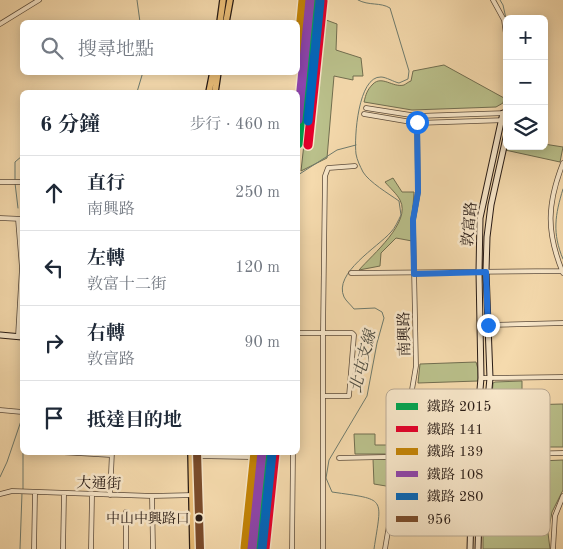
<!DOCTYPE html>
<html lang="zh-TW">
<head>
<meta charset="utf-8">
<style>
	:root { --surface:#fff; --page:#f6f6f7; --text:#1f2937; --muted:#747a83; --line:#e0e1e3 }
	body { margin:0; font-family:"Old Standard TT","Noto Serif TC",serif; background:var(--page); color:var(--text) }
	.controls { position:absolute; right:15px; top:15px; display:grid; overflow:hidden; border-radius:8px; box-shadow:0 2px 12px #0003 }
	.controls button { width:45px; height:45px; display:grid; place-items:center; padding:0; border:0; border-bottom:1px solid var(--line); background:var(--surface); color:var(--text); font:25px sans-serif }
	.stop { position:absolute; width:15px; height:15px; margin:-11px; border:4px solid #1a73e8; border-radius:50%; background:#fff }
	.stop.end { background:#1a73e8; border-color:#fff; box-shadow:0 1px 5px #0008 }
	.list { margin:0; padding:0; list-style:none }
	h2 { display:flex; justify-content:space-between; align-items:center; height:65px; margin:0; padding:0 20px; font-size:21px }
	h2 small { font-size:16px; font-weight:400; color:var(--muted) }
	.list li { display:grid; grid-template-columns:32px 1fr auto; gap:15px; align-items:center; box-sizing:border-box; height:75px; padding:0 20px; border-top:1px solid var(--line) }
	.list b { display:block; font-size:19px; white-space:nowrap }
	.list p { margin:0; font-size:16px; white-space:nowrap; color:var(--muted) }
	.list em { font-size:16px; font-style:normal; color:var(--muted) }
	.icon { flex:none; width:28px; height:28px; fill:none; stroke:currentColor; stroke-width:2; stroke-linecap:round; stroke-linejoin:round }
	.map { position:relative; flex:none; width:563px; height:549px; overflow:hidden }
	.search { position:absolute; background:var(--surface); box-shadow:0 2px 12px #0003; left:20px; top:20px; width:280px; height:55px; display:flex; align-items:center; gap:12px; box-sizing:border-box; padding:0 18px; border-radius:8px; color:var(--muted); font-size:19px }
	.panel { position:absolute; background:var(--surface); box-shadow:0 2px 12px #0003; left:20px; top:90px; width:280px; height:365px; border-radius:8px }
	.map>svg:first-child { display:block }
	.green { fill:#bac08b; stroke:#716e50 }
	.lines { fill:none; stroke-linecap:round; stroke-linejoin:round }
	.stream { stroke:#6e7b6e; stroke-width:1 }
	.street-casing { stroke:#5b4b3b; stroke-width:5.5 }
	.secondary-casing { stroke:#281b15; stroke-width:7 }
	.primary-casing { stroke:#281b15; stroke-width:8 }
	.street { stroke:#f8e7ca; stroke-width:4 }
	.secondary { stroke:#f8e7ca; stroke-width:5 }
	.primary { stroke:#eabd76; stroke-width:5.5 }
	.bus-1-casing { stroke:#f8e7ca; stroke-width:11 }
	.bus-1 { stroke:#7a4b2a; stroke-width:8 }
	.rail-1-casing { stroke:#f8e7ca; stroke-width:12 }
	.rail-2-casing { stroke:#f8e7ca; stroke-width:12 }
	.rail-3-casing { stroke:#f8e7ca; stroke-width:12 }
	.rail-4-casing { stroke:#f8e7ca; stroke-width:12 }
	.rail-5-casing { stroke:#f8e7ca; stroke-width:12 }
	.rail-1 { stroke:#00a651; stroke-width:9 }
	.rail-2 { stroke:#e4002b; stroke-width:9 }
	.rail-3 { stroke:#c38305; stroke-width:9 }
	.rail-4 { stroke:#8e44ad; stroke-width:9 }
	.rail-5 { stroke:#0065bd; stroke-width:9 }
	.route { stroke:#1a73e8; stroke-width:6 }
	.bus-dot { fill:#281b15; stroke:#f8e7ca; stroke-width:2 }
	.labels { text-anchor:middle; stroke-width:5; stroke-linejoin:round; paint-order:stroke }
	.bus-label { font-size:14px; fill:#281b15; stroke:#f8e7ca; text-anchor:end }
	.street-label { font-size:15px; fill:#281b15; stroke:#f8e7ca }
	.water-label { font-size:16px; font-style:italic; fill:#4b4b41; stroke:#f8e7ca }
	.key { fill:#f8e7ca; stroke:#baaa94; stroke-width:1 }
	.key-label { font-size:14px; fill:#281b15 }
</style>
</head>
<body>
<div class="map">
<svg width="563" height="549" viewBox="0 0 563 549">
	<rect width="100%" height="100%" fill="#f5daad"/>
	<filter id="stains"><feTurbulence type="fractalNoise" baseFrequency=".004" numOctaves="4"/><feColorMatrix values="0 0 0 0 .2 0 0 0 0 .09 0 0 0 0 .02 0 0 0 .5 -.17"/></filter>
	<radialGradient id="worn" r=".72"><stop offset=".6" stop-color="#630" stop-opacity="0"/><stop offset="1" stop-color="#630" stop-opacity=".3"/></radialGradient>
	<!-- green -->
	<path class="green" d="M318 17 337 24 336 50 361 58 363 76H353V80L334 76 327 158 301 171Z
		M444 65 504 98 503 103 496 107 412 110 364 102C366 94 367 90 373 84 382 75 393 88 404 85 406 84 408 82 411 81L413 71Z
		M507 141V146H544V144L563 147 560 162 505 150Z
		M393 178 402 192H414C413 209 411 224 412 241L396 238 381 253 380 266 359 270C372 255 412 222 400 200 397 194 390 188 385 182Z
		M476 362 478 369V381L418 383 420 364Z
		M522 381V405L563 404V447H535V426L520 425V447L490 448 488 445 493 383 495 382Z
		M354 434H375V445H393V454H355Z
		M373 459H393L394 466 392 487 374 484Z
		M563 460V490L552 512 548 533 550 549H483V521L488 462 520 461 521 490H540L539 461Z"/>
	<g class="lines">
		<!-- stream -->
		<path class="stream" d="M137 0 140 22
			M358 0C369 6 380 2 390 8L409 71 408 79 399 83C394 82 386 77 381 77 358 76 354 138 356 154 357 160 360 166 363 172 369 182 389 194 399 201L401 215C398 221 395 228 391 232 378 247 333 273 344 297 346 301 351 305 354 309L375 308 382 312 384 318 377 343 367 396 329 460 326 478 332 492C387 500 382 496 374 549
			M500 0 503 5 507 23
			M137 92 143 72
			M298 175 337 150 356 145
			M15 179V162L22 156
			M15 183 18 208
			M563 189C555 215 552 233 563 259
			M0 477 7 462 22 418
			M23 489V452
			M20 549 22 493"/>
		<defs>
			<path id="street" d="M493 0 504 20 507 42
				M0 24 39 0
				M366 108 417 116 507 113
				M364 114 417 123 507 120
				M563 163C547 204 546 232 563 273
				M0 182H22
				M0 218 22 219
				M351 273 563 271
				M488 325 563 323
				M298 333H352L354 335 349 396H323
				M18 336 22 268 18 219
				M481 378 563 377
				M0 410 22 412
				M60 452 111 455
				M197 456 251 457
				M339 458 563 453
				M0 494 12 491 152 496 194 495
				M110 495 112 452
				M152 496 153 549
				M34 549 35 493
				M63 549 64 494
				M91 549 92 495
				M126 549V512
				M292 549 293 452
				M323 549V333L325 176 328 168 355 166
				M385 549 416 366 413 220 418 192 417 116
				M553 549 555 516 563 496"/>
			<path id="secondary" d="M0 335 22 337
				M470 549 472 480 481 378 479 272 480 218 503 113
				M478 549 480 484 490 378 486 271 487 237 491 205 507 133"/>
			<path id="primary" d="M220 22 223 0
				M226 22 230 0
				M209 92 213 72
				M215 92 218 72
				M191 452 193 549
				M197 452 200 549"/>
		</defs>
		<!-- street casing -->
		<use href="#street" class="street-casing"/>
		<!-- secondary casing -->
		<use href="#secondary" class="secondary-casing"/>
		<!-- primary casing -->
		<use href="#primary" class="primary-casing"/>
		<!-- street -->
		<use href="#street" class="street"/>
		<!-- secondary -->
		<use href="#secondary" class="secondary"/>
		<!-- primary -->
		<use href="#primary" class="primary"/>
		<defs>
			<path id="bus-1" d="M197 452 200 549"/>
		</defs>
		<!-- bus-1 casing -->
		<use href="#bus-1" class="bus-1-casing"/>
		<!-- bus-1 -->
		<use href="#bus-1" class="bus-1"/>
		<defs>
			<path id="rail-1" d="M298 144 313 0
				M255 549 265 452"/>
			<path id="rail-2" d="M308 145 323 1
				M265 549 275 453"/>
			<path id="rail-3" d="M298 52 303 0
				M245 548 255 452"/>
			<path id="rail-4" d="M298 120 310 0
				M252 549 262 452"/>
			<path id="rail-5" d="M308 121 320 1
				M262 549 272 453"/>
		</defs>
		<!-- rail-1 casing -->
		<use href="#rail-1" class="rail-1-casing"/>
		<!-- rail-2 casing -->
		<use href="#rail-2" class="rail-2-casing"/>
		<!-- rail-3 casing -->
		<use href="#rail-3" class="rail-3-casing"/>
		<!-- rail-4 casing -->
		<use href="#rail-4" class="rail-4-casing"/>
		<!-- rail-5 casing -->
		<use href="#rail-5" class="rail-5-casing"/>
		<!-- rail-1 -->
		<use href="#rail-1" class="rail-1"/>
		<!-- rail-2 -->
		<use href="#rail-2" class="rail-2"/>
		<!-- rail-3 -->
		<use href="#rail-3" class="rail-3"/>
		<!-- rail-4 -->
		<use href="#rail-4" class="rail-4"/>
		<!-- rail-5 -->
		<use href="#rail-5" class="rail-5"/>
	</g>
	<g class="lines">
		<!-- route -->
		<path class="route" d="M417 122 418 192 413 220 414 274 486 272 488 325"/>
	</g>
	<!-- markers -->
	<circle class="bus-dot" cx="199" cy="518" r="4.5"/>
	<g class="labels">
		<!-- bus labels -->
		<g class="bus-label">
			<text x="190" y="523">中山中興路口</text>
		</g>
		<!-- street labels -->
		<g class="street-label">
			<text transform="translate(469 224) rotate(-85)" y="5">敦富路</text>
			<text transform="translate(404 334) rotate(-91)" y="5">南興路</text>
			<text transform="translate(99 483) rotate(2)" y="5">大通街</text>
		</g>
		<!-- water labels -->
		<g class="water-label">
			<text transform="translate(362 361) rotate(-76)" y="6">北屯支線</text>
		</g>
	</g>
	<!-- legend -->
	<rect x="386" y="389" width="164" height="147" rx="8" class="key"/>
	<rect x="396" y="403" width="22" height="7" fill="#00a651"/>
	<rect x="396" y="426" width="22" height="6" fill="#e4002b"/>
	<rect x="396" y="448" width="22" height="7" fill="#c38305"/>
	<rect x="396" y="471" width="22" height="6" fill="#8e44ad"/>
	<rect x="396" y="493" width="22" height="7" fill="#0065bd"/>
	<rect x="396" y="516" width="22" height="6" fill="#7a4b2a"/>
	<g class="key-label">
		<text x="427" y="411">鐵路 2015</text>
		<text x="427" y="434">鐵路 141</text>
		<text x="427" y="456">鐵路 139</text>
		<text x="427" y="479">鐵路 108</text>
		<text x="427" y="501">鐵路 280</text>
		<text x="427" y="524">956</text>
	</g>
	<rect width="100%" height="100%" filter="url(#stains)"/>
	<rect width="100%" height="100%" fill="url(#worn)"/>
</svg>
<div class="controls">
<button>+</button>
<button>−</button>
<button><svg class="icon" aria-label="layers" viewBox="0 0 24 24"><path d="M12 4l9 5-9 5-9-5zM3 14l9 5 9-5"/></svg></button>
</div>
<div class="stop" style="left:417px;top:122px"></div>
<div class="stop end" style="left:488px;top:325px"></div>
<div class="search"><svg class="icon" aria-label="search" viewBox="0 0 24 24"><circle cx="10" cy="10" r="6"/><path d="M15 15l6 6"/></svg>搜尋地點</div>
<section class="panel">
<h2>6 分鐘<small>步行 · 460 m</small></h2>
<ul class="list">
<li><svg class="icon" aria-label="ahead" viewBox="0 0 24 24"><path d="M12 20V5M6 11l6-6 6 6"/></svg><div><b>直行</b><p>南興路</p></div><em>250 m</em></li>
<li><svg class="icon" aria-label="left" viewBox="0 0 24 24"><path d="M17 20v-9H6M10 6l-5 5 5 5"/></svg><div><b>左轉</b><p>敦富十二街</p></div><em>120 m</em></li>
<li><svg class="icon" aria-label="right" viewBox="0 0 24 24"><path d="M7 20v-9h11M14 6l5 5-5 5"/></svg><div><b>右轉</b><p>敦富路</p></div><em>90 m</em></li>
<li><svg class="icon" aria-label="arrive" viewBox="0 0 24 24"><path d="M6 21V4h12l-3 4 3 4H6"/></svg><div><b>抵達目的地</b></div></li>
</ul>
</section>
</div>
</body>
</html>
